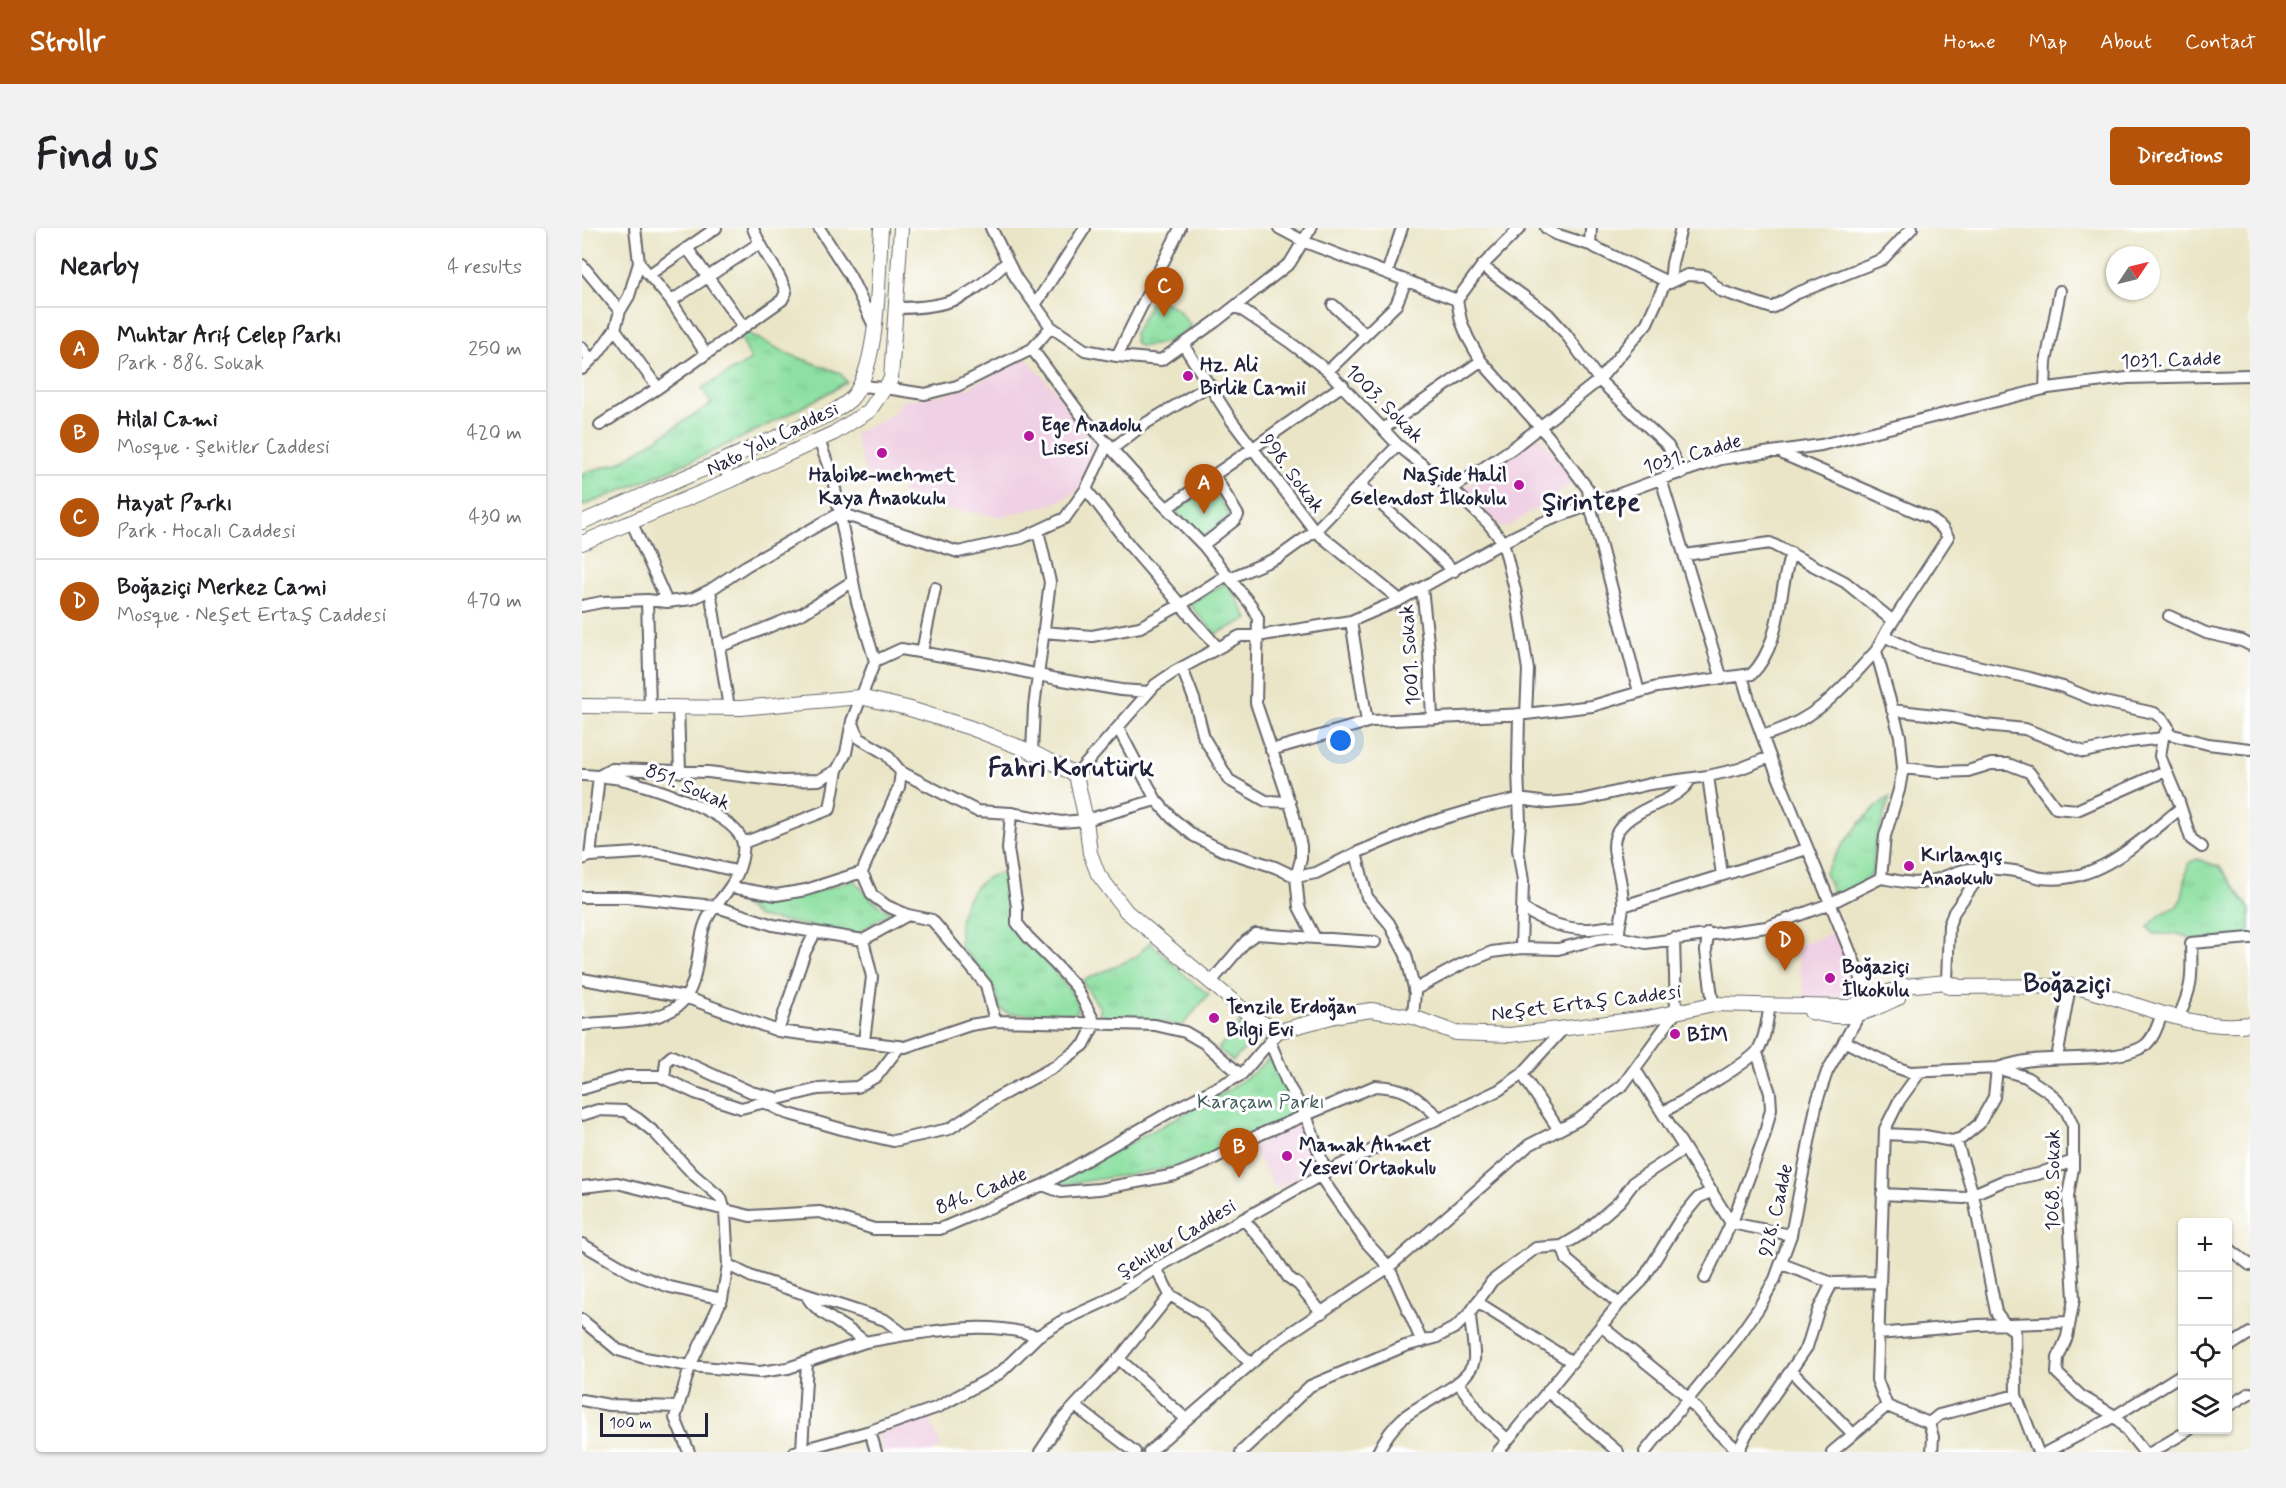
<!DOCTYPE html>
<html lang="en">
<head>
<meta charset="utf-8">
<style>
	:root { --surface:#fff; --page:#f2f2f2; --text:#202124; --muted:#757577; --line:#e0e0e0; --accent:#b45309 }
	body { margin:0; font-family:Mynerve,sans-serif; background:var(--page); color:var(--text) }
	.controls { position:absolute; right:18px; bottom:18px; display:grid; overflow:hidden; border-radius:6px; box-shadow:0 2px 4px #0004 }
	.controls button { width:54px; height:54px; display:grid; place-items:center; padding:0; border:0; border-bottom:2px solid var(--line); background:var(--surface); color:var(--text); font:30px sans-serif }
	.compass { position:absolute; left:1524px; top:18px; width:54px; height:54px; border-radius:50%; background:var(--surface); box-shadow:0 2px 4px #0004; rotate:55deg }
	.scale { position:absolute; left:18px; bottom:15px; width:108px; box-sizing:border-box; padding-left:6px; border:3px solid #22223b; border-top:0; font-size:16px; line-height:21px; white-space:nowrap; color:#22223b; -webkit-text-stroke:4px #fff; paint-order:stroke }
	.you { position:absolute; left:759px; top:513px; width:21px; height:21px; margin:-15px; border:4px solid #fff; border-radius:50%; background:#1a73e8; box-shadow:0 0 0 9px #1a73e833 }
	.badge { display:grid; place-items:center; width:39px; height:39px; border-radius:50%; background:var(--accent); color:#fff; font-size:20px; font-weight:700 }
	.pin { position:absolute; translate:-50% -50px; filter:drop-shadow(0 2px 3px #0008) }
	.pin::after { content:''; position:absolute; top:32px; width:21px; height:18px; background:inherit; clip-path:polygon(0 0,100% 0,50% 100%) }
	.list { margin:0; padding:0; list-style:none }
	h2 { display:flex; justify-content:space-between; align-items:center; height:78px; margin:0; padding:0 24px; font-size:26px }
	h2 small { font-size:20px; font-weight:400; color:var(--muted) }
	.list li { display:grid; grid-template-columns:39px 1fr auto; gap:18px; align-items:center; box-sizing:border-box; height:84px; padding:0 24px; border-top:2px solid var(--line) }
	.list b { display:block; font-size:22px; white-space:nowrap }
	.list p { margin:0; font-size:20px; white-space:nowrap; color:var(--muted) }
	.list em { font-size:20px; font-style:normal; color:var(--muted) }
	.icon { flex:none; width:33px; height:33px; fill:none; stroke:currentColor; stroke-width:2; stroke-linecap:round; stroke-linejoin:round }
	.map { position:relative; flex:none; width:1668px; height:1224px; overflow:hidden; border-radius:6px }
	header { display:flex; align-items:center; gap:36px; box-sizing:border-box; height:84px; padding:0 30px; background:var(--accent); color:#fff }
	header strong { font-size:28px }
	nav { display:flex; gap:33px; margin-inline-start:auto; font-size:21px }
	.intro { display:flex; align-items:center; justify-content:space-between; box-sizing:border-box; height:144px; padding:0 36px }
	h1 { margin:0; font-size:42px }
	.button { padding:15px 27px; border-radius:6px; background:var(--accent); color:#fff; font-size:21px; font-weight:700 }
	main { display:flex; gap:36px; padding:0 36px }
	aside { flex:1; background:var(--surface); border-radius:6px; box-shadow:0 2px 4px #0004 }
	.map>svg:first-child { display:block }
	.built { fill:#f0d0e4 }
	.grass { fill:#8de0a1; stroke:#58816e; stroke-width:1.5 }
	.park { fill:url(#park-tufts); stroke:#58816e; stroke-width:1.5 }
	.lines { fill:none; stroke-linecap:round; stroke-linejoin:round }
	.minor-casing { stroke:#68666c; stroke-width:14 }
	.major-casing { stroke:#68666c; stroke-width:16 }
	.minor { stroke:#fff; stroke-width:10 }
	.major { stroke:#fff; stroke-width:14 }
	.poi-dot { fill:#b5179e; stroke:#fff; stroke-width:2 }
	.labels { text-anchor:middle; stroke-width:6; stroke-linejoin:round; paint-order:stroke }
	.street-label { font-size:20px; fill:#22223b; stroke:#fff }
	.poi-label { font-size:20px; font-weight:bold; fill:#22223b; stroke:#fff; text-anchor:start }
	.park-label { font-size:20px; fill:#425b5a; stroke:#fff }
	.district-label { font-size:26px; font-weight:bold; fill:#22223b; stroke:#fff }
</style>
</head>
<body>
<header>
<strong>Strollr</strong>
<nav><a>Home</a><a>Map</a><a>About</a><a>Contact</a></nav>
</header>
<div class="intro"><h1>Find us</h1><a class="button">Directions</a></div>
<main>
<aside>
<h2>Nearby<small>4 results</small></h2>
<ul class="list">
<li><span class="badge">A</span><div><b>Muhtar Arif Celep Parkı</b><p>Park · 886. Sokak</p></div><em>250 m</em></li>
<li><span class="badge">B</span><div><b>Hilal Cami</b><p>Mosque · Şehitler Caddesi</p></div><em>420 m</em></li>
<li><span class="badge">C</span><div><b>Hayat Parkı</b><p>Park · Hocalı Caddesi</p></div><em>430 m</em></li>
<li><span class="badge">D</span><div><b>Boğaziçi Merkez Cami</b><p>Mosque · Neşet Ertaş Caddesi</p></div><em>470 m</em></li>
</ul>
</aside>
<div class="map">
<svg width="1668" height="1224" viewBox="0 0 1668 1224">
	<defs>
		<pattern id="park-tufts" width="24" height="20" patternUnits="userSpaceOnUse" patternTransform="scale(1.5)"><rect width="24" height="20" fill="#8de0a1"/><path d="M3 7l-1-3M5 7V3M7 7l1-3M15 17l-1-3M17 17v-4M19 17l1-3" fill="none" stroke="#79c08c"/></pattern>
	</defs>
	<rect width="100%" height="100%" fill="#fff"/>
	<filter id="ink" filterUnits="userSpaceOnUse"><feTurbulence type="fractalNoise" baseFrequency=".0167" numOctaves="2"/><feDisplacementMap in="SourceGraphic" scale="12" xChannelSelector="R" yChannelSelector="G"/><feConvolveMatrix kernelMatrix="1 2 1 2 8 2 1 2 1" color-interpolation-filters="sRGB"/></filter>
	<filter id="wash" filterUnits="userSpaceOnUse"><feTurbulence type="fractalNoise" baseFrequency=".008" numOctaves="4" result="noise"/><feDisplacementMap in="SourceGraphic" scale="24" xChannelSelector="R" yChannelSelector="G"/><feGaussianBlur stdDeviation="1.35" result="paint"/><feColorMatrix in="noise" values="0 0 0 0 0 0 0 0 0 0 0 0 0 0 0 0 0 1.4 0 .05"/><feComposite in="paint" operator="in"/></filter>
	<g filter="url(#wash)">
		<rect width="100%" height="100%" fill="#eae5c6"/>
		<!-- built -->
		<path class="built" d="M444 130 478 167 489 189 509 213 515 228 508 248 492 265 471 276 420 289 364 281 337 272 319 264 327 251 298 254 284 246 272 205 302 192 311 185 320 172 361 167 385 160Z
			M957 208 994 253 926 299H919L880 262Z
			M1255 704 1283 764 1259 768 1223 769 1213 718Z
			M721 894 737 938 694 961 670 919Z
			M347 1188 359 1220 350 1224H302L296 1206Z"/>
		<!-- grass -->
		<path class="grass" d="M658 795 665 802 667 816 651 833 636 821Z"/>
		<!-- park -->
		<path class="park" d="M572 69 595 80 609 98C595 112 576 119 557 118L553 114 552 106Z
			M166 105 204 125 258 145 265 154C181 203 91 243 0 278V245L37 235 129 176 120 160 169 132 158 107Z
			M630 258 648 289 619 310 594 283Z
			M645 354 666 391 634 406 607 376Z
			M1308 569 1294 613 1290 645 1273 660 1252 669 1243 644C1255 622 1287 580 1308 569Z
			M1615 631 1638 639 1668 681V707L1612 712 1597 706H1572L1566 699 1579 686 1594 679 1600 670 1606 636Z
			M418 645 424 649 427 692 432 703 465 734 497 774 494 785 427 786 417 780C414 757 403 746 388 729 385 726 380 722 379 719 377 715 378 709 378 705 376 679 392 651 418 645Z
			M272 652C283 666 293 676 308 684L275 706 176 689 149 668 153 663 179 677 204 673Z
			M568 714 611 755 627 766 600 798 569 792 518 791V780L500 753 554 729Z
			M691 827 716 884 700 895 669 905 636 923 594 939 480 957 474 955 648 861 672 844Z"/>
	</g>
	<g filter="url(#ink)">
		<g class="lines">
			<defs>
				<path id="minor" d="M237 0 268 48 292 98
					M409 0 434 50 469 99 503 122 535 128 579 132 633 94 708 35 729 0
					M697 0 723 14 875 72
					M938 0 900 38 875 72 879 93 886 110 899 133 966 208 1006 261 1008 277 1057 464
					M964 0 973 6 1008 17 1088 55 1105 47 1123 48 1139 63 1190 80 1213 66 1301 31 1330 0
					M1008 17 1009 0
					M105 20 161 98
					M57 35 89 73 124 126
					M0 37 38 83
					M900 38 966 86 984 106 1017 152 1086 218 1099 245
					M805 45 820 0
					M68 46 134 0
					M1088 55 1090 35 1099 0
					M89 73 176 16
					M453 77 503 0
					M751 77 783 106
					M654 78 706 113 746 143 816 217 870 261 905 294 921 314 934 366 946 442 944 486
					M314 80C368 80 387 70 425 34
					M33 101 76 160 200 72 204 64C197 41 179 23 171 0
					M602 118 650 193 733 303 818 372
					M0 120 8 131
					M450 121 500 188 565 260 621 317 669 377 676 390 674 475 712 588 719 618V631L714 649 717 679 733 710
					M535 128 598 0
					M0 141 16 125 33 101 38 83 47 68 57 35 53 0
					M746 143 814 77 824 53
					M277 158 303 160 343 166 375 158 450 121 469 99
					M1463 161 1464 134 1478 63
					M18 197 76 160
					M801 201 899 133
					M530 221 561 197 628 157
					M1198 223 1203 227 1348 290 1360 300 1366 309 1306 401 1294 423 1318 508 1321 540 1317 562 1303 608 1299 650
					M137 233 149 252
					M1079 251 1140 451
					M778 257 872 343
					M504 261 548 318 636 420
					M870 261 931 220 1017 152 1065 95 1084 53
					M585 280 761 157
					M50 295 85 374
					M621 317 653 292 656 287 632 247
					M1103 327 1188 315 1263 354 1311 393
					M648 350 697 329 733 303 816 217
					M840 360 847 423 850 491
					M128 362 147 480
					M65 372 68 479
					M0 378 20 374 65 372 85 374 110 371 128 362 164 338 258 285 376 324 440 310 483 290 504 261 526 215
					M1587 388 1624 405 1660 413 1668 417
					M769 393 785 494
					M461 404 510 408 558 399 600 376 645 347
					M1302 408 1337 425 1448 450 1481 459 1513 472 1572 485 1580 490 1586 499 1581 510 1578 528 1597 574 1609 611 1620 619
					M137 419 221 385 271 353
					M340 424 353 360
					M293 433 319 421 408 436 475 451 539 462 567 464
					M600 440 612 471 622 510 647 552 684 573 708 574
					M1160 448 1168 475 1188 529 1288 772
					M96 479 98 544
					M1310 482 1370 489 1403 497 1443 501 1502 524 1547 514 1581 510
					M937 486 936 541 938 595 936 621 941 653 939 720
					M270 493 277 510 304 526 319 544 395 583 429 585 479 594 504 592 574 572
					M536 500 574 572 590 590 612 608 640 622 693 639 714 649 734 645 774 625 846 595 900 579 937 571 966 575 999 572 1068 556 1126 548 1157 541 1188 529
					M1583 505 1626 516 1668 521
					M1180 508C1237 491 1256 464 1294 423
					M689 522 789 493 944 486 1010 478 1075 459 1170 446C1200 415 1196 364 1209 325
					M450 524 452 479 468 354 456 303
					M1321 540 1358 544 1386 543 1409 536H1426L1447 544 1474 580 1495 582 1583 543
					M0 547C16 548 34 549 50 554 75 561 157 587 161 616 163 627 155 650 148 659 140 672 128 681 123 696 113 722 119 757 97 777 75 797 28 792 0 797
					M494 547 573 457 592 444 658 408H675L769 393 818 372 921 314 962 294 1070 254 1139 231 1239 217 1466 160 1545 150 1668 147
					M1126 548 1140 647
					M429 585 426 621 435 679V695L446 709 473 736 494 759 513 795
					M161 615 248 581 255 542
					M774 625 785 669 807 695 824 727 833 764 831 789
					M8 628 17 548 30 541 126 544 200 553 237 552 255 542 264 525 270 493 293 433 275 374 251 251 237 212
					M0 631 8 628 72 624 154 643
					M280 644 290 667 305 678 326 687 350 692 404 757 413 793
					M1299 650C1317 653 1335 658 1353 652 1364 649 1376 642 1388 641 1403 639 1422 641 1438 644 1445 646 1453 649 1460 650 1515 657 1560 611 1599 580
					M149 659 194 667 224 662 280 644 317 559 319 544
					M0 669H45L132 678 191 697 281 712 326 687
					M1041 678 1225 621
					M940 680C960 693 984 702 1008 701 1018 700 1027 698 1037 698
					M1126 705 1124 723 1131 776
					M1037 709C1036 698 1041 688 1041 677 1041 629 1009 607 1066 580 1082 572 1099 567 1108 552
					M281 712 290 749 282 813
					M0 751 103 769 196 803 323 819 388 797 413 793 573 797 603 804 622 815 659 847
					M629 754 664 713 674 706 793 714
					M1365 754 1367 697 1372 684 1399 646 1401 640
					M832 762 880 736 910 724 939 720 976 721 1016 711 1037 709 1064 715 1185 699 1247 676 1299 650
					M1596 790C1611 759 1610 748 1609 715L1668 710
					M196 803 223 724 233 705
					M1262 813 1313 839 1328 844 1415 840 1444 849 1468 865 1484 882 1491 898V940L1486 968 1492 1071 1485 1109 1476 1130 1475 1145 1499 1168 1533 1188 1562 1224
					M688 814 706 857 724 887 744 944
					M1475 830 1488 758
					M1053 841 1149 995 1209 1007
					M1338 844 1317 873 1303 901 1295 1152 1305 1178 1347 1195 1351 1209 1350 1224
					M940 846 977 902
					M82 850 84 833 90 828 169 864 194 870
					M0 861 44 848H77L113 865 159 880 236 861 275 859 295 848 318 818
					M184 875 204 885 263 902 311 913 367 901 416 869 472 839 502 817 513 795
					M1081 884C1096 876 1170 833 1176 822 1184 809 1185 792 1188 777
					M0 887 16 882 43 883 56 891 73 905 111 946 139 970 143 983 146 1037 140 1071 108 1138 93 1190 107 1224
					M1303 906 1343 908 1370 913 1380 910 1397 896 1412 869 1415 840C1427 837 1439 833 1451 832 1479 829 1540 833 1562 818 1572 811 1576 796 1580 786
					M1374 912 1391 966 1414 1084 1423 1096 1433 1103 1434 1167 1456 1224
					M738 948 784 1014 807 1039 840 1114
					M461 957 479 964 517 961 593 947 621 936 679 906 793 858C830 860 832 869 858 890
					M0 959 35 955 168 988 238 984 292 1001H358L461 957 595 880 659 847 697 803
					M1300 966 1382 970 1421 953 1456 946 1491 933
					M661 991 686 1019 706 1049 717 1057 740 1085
					M0 1016 50 1045 88 1059 140 1071
					M980 1018 985 1032 1037 1076
					M1646 1020 1668 1037
					M1200 1036 1250 1055 1297 1054
					M146 1037 170 1049 303 1092 323 1107C371 1101 408 1094 456 1108
					M1123 1050 1152 989 1182 909 1189 881 1188 865 1175 825
					M588 1067 619 1086 669 1136
					M225 1068C232 1085 268 1099 283 1114
					M895 1074 990 1134
					M0 1092 36 1122 63 1130 108 1138 178 1144 206 1140 283 1114 323 1107
					M1019 1098 1098 1162 1133 1202 1158 1224
					M1296 1106 1396 1097 1488 1094
					M1646 1119 1668 1105
					M537 1131 604 1191
					M1209 1143 1271 1206
					M876 1154 900 1188 926 1212
					M966 1164 1036 1224
					M0 1172 27 1177 96 1179
					M493 1178 553 1224
					M1646 1178 1668 1165
					M1347 1195 1357 1187 1434 1167
					M288 1203 294 1224
					M220 1222 225 1134
					M1157 1222 1164 1207 1225 1119 1236 1083 1250 1055
					M212 1224 288 1203 356 1179 418 1145 456 1108 480 1093 524 1073 578 1038 750 941 917 862 940 846 982 800
					M458 1224 478 1194 540 1127 588 1067 574 1040
					M567 1224 693 1115 807 1039 947 917 996 892 1041 857 1094 784 1092 710
					M659 1224 728 1158 823 1118 853 1110 874 1099 888 1085 910 1053 954 1020 980 1018 1000 1006 1038 973 1053 953 1102 921
					M796 1224C802 1212 811 1199 821 1190 838 1175 889 1156 892 1132 893 1116 888 1100 888 1085
					M916 1224 1037 1076 1060 1053 1097 993 1116 970 1130 963
					M1063 1224 1154 1112 1176 1081 1193 1051 1209 1007 1235 873 1245 844 1277 787
					M1250 1224 1305 1178
					M1465 1224 1533 1188 1600 1146
					M1570 1224 1607 1202"/>
				<path id="major" d="M0 294 246 187C253 182 263 177 269 171 298 140 296 43 299 0
					M0 315 149 252 252 205 287 183 309 151 319 0
					M0 478 159 480 278 469 325 480 389 500 450 524 494 547 504 592 508 625 516 646 544 683 671 790 697 803 757 787 789 782 831 789 874 805 928 807 1066 790 1131 776 1267 779 1323 758 1365 754 1375 758
					M1367 759 1488 758C1548 770 1605 804 1668 796
					M1229 784C1268 794 1281 786 1316 770"/>
			</defs>
			<!-- minor casing -->
			<use href="#minor" class="minor-casing"/>
			<!-- major casing -->
			<use href="#major" class="major-casing"/>
			<!-- minor -->
			<use href="#minor" class="minor"/>
			<!-- major -->
			<use href="#major" class="major"/>
		</g>
	</g>
	<!-- markers -->
	<g class="poi-dot">
		<circle cx="606" cy="148" r="6"/>
		<circle cx="447" cy="208" r="6"/>
		<circle cx="300" cy="225" r="6"/>
		<circle cx="937" cy="257" r="6"/>
		<circle cx="1327" cy="638" r="6"/>
		<circle cx="1248" cy="750" r="6"/>
		<circle cx="632" cy="790" r="6"/>
		<circle cx="1093" cy="806" r="6"/>
		<circle cx="705" cy="928" r="6"/>
	</g>
	<g class="labels">
		<!-- street labels -->
		<g class="street-label">
			<text transform="translate(1589 131) rotate(-2)" y="7">1031. Cadde</text>
			<text transform="translate(803 175) rotate(45)" y="7">1003. Sokak</text>
			<text transform="translate(190 210) rotate(-26)" y="7">Nato Yolu Caddesi</text>
			<text transform="translate(1110 225) rotate(-16)" y="7">1031. Cadde</text>
			<text transform="translate(711 245) rotate(53)" y="7">998. Sokak</text>
			<text transform="translate(827 427) rotate(-94)" y="7">1001. Sokak</text>
			<text transform="translate(106 558) rotate(23)" y="7">851. Sokak</text>
			<text transform="translate(1004 774) rotate(-7)" y="7">Neşet Ertaş Caddesi</text>
			<text transform="translate(1470 952) rotate(-90)" y="7">1068. Sokak</text>
			<text transform="translate(399 962) rotate(-22)" y="7">846. Cadde</text>
			<text transform="translate(1193 982) rotate(-77)" y="7">928. Cadde</text>
			<text transform="translate(594 1010) rotate(-31)" y="7">Şehitler Caddesi</text>
		</g>
		<!-- poi labels -->
		<g class="poi-label">
			<text x="618" y="143">Hz. Ali<tspan x="618" dy="23">Birlik Camii</tspan></text>
			<text x="459" y="203">Ege Anadolu<tspan x="459" dy="23">Lisesi</tspan></text>
			<text x="300" y="253" text-anchor="middle">Habibe-mehmet<tspan x="300" dy="23">Kaya Anaokulu</tspan></text>
			<text x="925" y="253" text-anchor="end">Naşide Halil<tspan x="925" dy="23">Gelendost İlkokulu</tspan></text>
			<text x="1339" y="633">Kırlangıç<tspan x="1339" dy="23">Anaokulu</tspan></text>
			<text x="1260" y="745">Boğaziçi<tspan x="1260" dy="23">İlkokulu</tspan></text>
			<text x="644" y="785">Tenzile Erdoğan<tspan x="644" dy="23">Bilgi Evi</tspan></text>
			<text x="1105" y="813">BİM</text>
			<text x="717" y="923">Mamak Ahmet<tspan x="717" dy="23">Yesevi Ortaokulu</tspan></text>
		</g>
		<!-- park labels -->
		<g class="park-label">
			<text x="679" y="880">Karaçam Parkı</text>
		</g>
		<!-- district labels -->
		<g class="district-label">
			<text x="1009" y="282">Şirintepe</text>
			<text x="489" y="548">Fahri Korutürk</text>
			<text x="1485" y="764">Boğaziçi</text>
		</g>
	</g>
</svg>
<div class="controls">
<button>+</button>
<button>−</button>
<button><svg class="icon" aria-label="locate" viewBox="0 0 24 24"><circle cx="12" cy="12" r="6"/><path d="M12 2v4M12 18v4M2 12h4M18 12h4"/></svg></button>
<button><svg class="icon" aria-label="layers" viewBox="0 0 24 24"><path d="M12 4l9 5-9 5-9-5zM3 14l9 5 9-5"/></svg></button>
</div>
<svg class="compass" viewBox="-18 -18 36 36"><path d="M0-13l5 13h-10z" fill="#e53935"/><path d="M0 13l5-13h-10z" fill="#757577"/></svg>
<div class="scale">100 m</div>
<div class="you"></div>
<div class="pin badge" style="left:622px;top:286px">A</div>
<div class="pin badge" style="left:657px;top:950px">B</div>
<div class="pin badge" style="left:582px;top:89px">C</div>
<div class="pin badge" style="left:1203px;top:743px">D</div>
</div>
</main>
</body>
</html>
